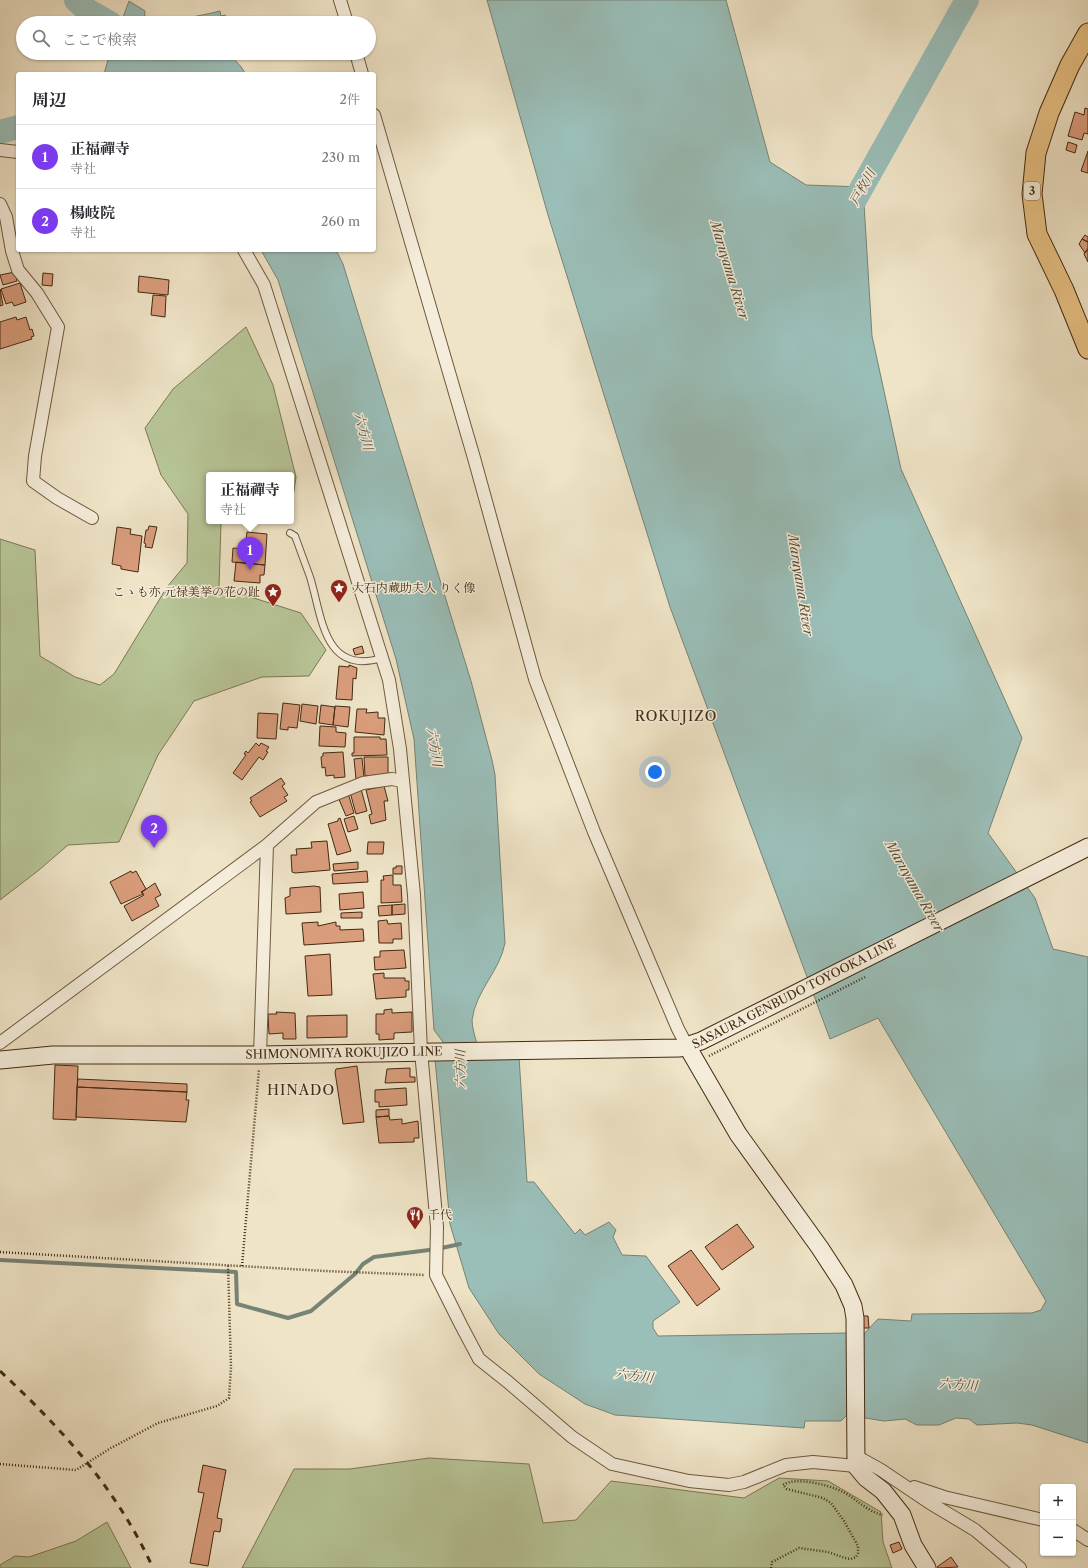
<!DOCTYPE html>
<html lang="ja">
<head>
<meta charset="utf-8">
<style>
	:root { --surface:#fff; --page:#f2f2f3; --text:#2b2b33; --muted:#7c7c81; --line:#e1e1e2; --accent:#7c3aed }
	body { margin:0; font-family:"Libre Caslon Text","Noto Serif JP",serif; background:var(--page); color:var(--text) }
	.controls { position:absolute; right:12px; bottom:12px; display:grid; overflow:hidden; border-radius:4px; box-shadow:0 1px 3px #0004 }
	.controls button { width:36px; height:36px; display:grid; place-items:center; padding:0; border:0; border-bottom:1px solid var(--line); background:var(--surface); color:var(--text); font:20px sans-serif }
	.you { position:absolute; left:655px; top:772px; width:14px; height:14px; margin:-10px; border:3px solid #fff; border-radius:50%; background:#1a73e8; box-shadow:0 0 0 6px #1a73e833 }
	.badge { display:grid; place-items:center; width:26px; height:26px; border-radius:50%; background:var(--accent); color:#fff; font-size:13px; font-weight:700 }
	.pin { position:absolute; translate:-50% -33px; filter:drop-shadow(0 1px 2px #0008) }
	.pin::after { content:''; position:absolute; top:21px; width:14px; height:12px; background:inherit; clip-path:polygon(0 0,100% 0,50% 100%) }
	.popup { position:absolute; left:206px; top:472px; width:88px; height:52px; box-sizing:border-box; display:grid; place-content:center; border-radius:4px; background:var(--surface); filter:drop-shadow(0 1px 3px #0005); font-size:13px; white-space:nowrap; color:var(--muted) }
	.popup b { font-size:15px; color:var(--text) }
	.popup::after { content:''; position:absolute; left:50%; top:100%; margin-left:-8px; border:8px solid transparent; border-top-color:var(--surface) }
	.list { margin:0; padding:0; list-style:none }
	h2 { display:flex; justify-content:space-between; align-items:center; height:52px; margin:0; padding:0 16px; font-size:17px }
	h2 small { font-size:13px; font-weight:400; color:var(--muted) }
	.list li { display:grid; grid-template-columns:26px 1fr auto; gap:12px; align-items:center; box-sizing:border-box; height:64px; padding:0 16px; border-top:1px solid var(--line) }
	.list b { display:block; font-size:15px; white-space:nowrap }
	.list p { margin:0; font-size:13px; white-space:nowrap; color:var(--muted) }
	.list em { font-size:13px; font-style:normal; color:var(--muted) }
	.icon { flex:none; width:22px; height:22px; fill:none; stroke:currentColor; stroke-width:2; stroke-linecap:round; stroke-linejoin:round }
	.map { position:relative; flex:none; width:1088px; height:1568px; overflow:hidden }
	.search { position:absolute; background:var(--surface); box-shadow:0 1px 3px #0004; left:16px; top:16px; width:360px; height:44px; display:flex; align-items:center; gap:10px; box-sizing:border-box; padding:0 14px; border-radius:22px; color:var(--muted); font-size:15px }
	.panel { position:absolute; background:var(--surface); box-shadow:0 1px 3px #0004; left:16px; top:72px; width:360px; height:180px; border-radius:4px }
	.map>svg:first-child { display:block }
	.green { fill:#b7c597; stroke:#7d7854 }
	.water { fill:#9abeb8; stroke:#778375 }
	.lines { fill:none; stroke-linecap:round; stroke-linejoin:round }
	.stream { stroke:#778375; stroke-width:4 }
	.river { stroke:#9abeb8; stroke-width:24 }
	.building { fill:#da9d7c; stroke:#432a10 }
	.lane-casing { stroke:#6e583e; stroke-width:8 }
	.street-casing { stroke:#6e583e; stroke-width:14 }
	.secondary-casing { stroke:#432a10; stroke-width:19 }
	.primary-casing { stroke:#432a10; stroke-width:21 }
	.path { stroke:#432a10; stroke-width:2.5; stroke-dasharray:1 2; stroke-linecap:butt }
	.lane { stroke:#f5eddb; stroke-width:6 }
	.street { stroke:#f5eddb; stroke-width:12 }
	.secondary { stroke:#f5eddb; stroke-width:17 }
	.primary { stroke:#e8c284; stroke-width:19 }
	.rail { stroke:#432a10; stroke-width:3; stroke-dasharray:7 7; stroke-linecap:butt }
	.labels { text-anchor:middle; stroke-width:3; stroke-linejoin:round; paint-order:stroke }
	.shield { fill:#f5eddb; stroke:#78644d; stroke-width:1 }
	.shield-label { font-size:11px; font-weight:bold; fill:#432a10 }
	.poi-label { font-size:12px; fill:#432a10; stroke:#f5eddb; text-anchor:start }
	.street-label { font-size:12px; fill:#432a10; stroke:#f5eddb }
	.water-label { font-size:13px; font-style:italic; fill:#594f3a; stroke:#f5eddb }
	.quarter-label { font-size:14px; letter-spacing:1px; fill:#432a10; stroke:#f5eddb }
</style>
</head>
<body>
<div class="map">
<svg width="1088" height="1568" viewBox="0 0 1088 1568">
	<rect width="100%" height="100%" fill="#efe4c7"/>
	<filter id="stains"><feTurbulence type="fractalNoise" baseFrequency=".005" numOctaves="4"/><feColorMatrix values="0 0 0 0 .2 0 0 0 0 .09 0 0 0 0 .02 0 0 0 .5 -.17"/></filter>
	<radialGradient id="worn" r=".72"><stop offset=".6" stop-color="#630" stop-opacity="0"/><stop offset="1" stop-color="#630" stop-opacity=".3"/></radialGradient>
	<!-- green -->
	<path class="green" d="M246 327 273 385 296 477 291 511V475H209V521H247L221 523 219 587 301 613 326 650 309 676 262 677 194 701 158 755 119 842 68 845 39 870 0 900V539L35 550 40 656 75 677 100 685 114 674 167 587 187 563 188 514 161 475 145 428 173 389Z
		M429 1458 529 1464 543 1523 576 1520 611 1481 744 1498 779 1478 828 1481 881 1512 883 1542 892 1568H242L294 1469H350Z
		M107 1522 131 1568H0V1565L15 1556 29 1557 76 1541Z"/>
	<!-- water -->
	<path class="water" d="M487 0H726L770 162 806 185 863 187 872 336 901 469 1022 738 988 833 1035 898 1053 949 1088 957V1443L1032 1425 1017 1423 977 1425 969 1419 956 1418 939 1425H917L905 1419 884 1421 847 1415 841 1421H805L804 1428 615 1415 585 1404 539 1374 499 1334 469 1288 450 1224 435 1059 446 1046 434 1030 414 739 396 659 278 280 261 250H336L343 264 471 681 492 760 495 775 505 943C500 971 476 990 472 1020 472 1027 475 1037 477 1044L519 1057 527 1182H534L575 1234 580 1229 585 1235 609 1222 616 1230 613 1237 622 1255 646 1256 680 1302 653 1321V1328L658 1336 848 1333 863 1335 878 1319 911 1321 912 1314 1032 1313 1041 1310 1046 1301 878 1018 830 1039 670 607 548 215Z
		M129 1 145 11 144 23H121Z
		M220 11 221 16 225 15 227 23H173C187 17 205 15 220 11Z
		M110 53H229C234 61 242 65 245 74H104Z"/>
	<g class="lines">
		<!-- stream -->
		<path class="stream" d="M0 1260 236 1272 237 1304 288 1318 311 1311 355 1274 363 1264 374 1257 437 1249 460 1244"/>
		<!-- river -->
		<path class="river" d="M76 0 87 10 110 23
			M0 132 18 127
			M847 214 967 0"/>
	</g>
	<!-- building -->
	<path class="building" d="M1085 108 1088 109V134L1084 133 1082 140 1068 136 1075 112 1084 115Z
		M1068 142 1077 145 1075 153 1066 150Z
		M1088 151V173L1081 171Z
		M1085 235 1088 237V242L1082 239Z
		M1082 239 1088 242V248L1085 253 1079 244Z
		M1087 250H1088V262L1084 254Z
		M15 272 17 281 3 285 0 275Z
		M43 273 53 274 52 286 42 285Z
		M139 276 169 280 168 295 138 292Z
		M20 283 26 302 14 306 12 302 6 304 1 289Z
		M0 289 3 305 0 306Z
		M153 295 166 296 165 317 151 315Z
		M16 317 17 320 26 317 30 330 32 329 34 336 31 337 32 339 0 349V322Z
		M149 526 157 527 152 548 145 547 146 544 144 543 146 530H148Z
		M117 527 131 529 130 534 142 536 138 572 121 569V566L112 564Z
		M247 532 267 534 265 565 232 562 233 548 245 549Z
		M236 562 265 565 264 575H260V583L234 581Z
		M362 646 364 653 355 655 353 649Z
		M349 665 357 668 356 679 353 678 352 700 336 699 339 666 349 667Z
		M283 703 300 705 297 728 288 727V730L280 729Z
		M302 704 318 706 316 724 300 721Z
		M321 705 335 707 333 725 319 723Z
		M335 706 350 707 348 727 333 725Z
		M357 709H367L366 713 378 712V718H385L384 735 355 732Z
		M258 713 278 714 276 739 257 738Z
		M320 726 336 727V732L346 733 345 747 319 746Z
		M354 737H380V739H386L387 755 352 756V753H354Z
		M256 743 259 746 261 743 269 747 266 751 268 752 263 760 259 757 242 780 233 773 246 755 244 754 246 751 248 753Z
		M343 752 345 777 334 778V775L326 776 325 767 322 768 321 757 323 756V753Z
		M364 757H388V774L365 776Z
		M362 758 364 778 356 779 354 759Z
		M281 778 285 784 282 786 288 795 284 797 287 801 260 817 250 802 252 801 250 798Z
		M384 786 388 801H384L386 820 371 824 369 815 372 814 366 790Z
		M361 789 367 811 356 814 350 792Z
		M348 793 354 813 346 816 338 797Z
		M354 816 358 829 348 832 344 819Z
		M340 818 351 851 337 855 328 824 338 821V819Z
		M327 841 330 870 295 873 292 872 291 855H297L296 849 312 848 311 842Z
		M368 842H384L383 854H367Z
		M358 862V869L334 871 333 864Z
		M396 866H402V874H393V868H396Z
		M131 871 132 873 136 871 146 889 141 892 143 894 121 904 110 882Z
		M367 871 368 882 333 884 332 874Z
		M393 875V885H401L402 902 381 903V880H384L383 876Z
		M155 883 161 895 155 898 159 906 132 921 124 906 144 895 142 892Z
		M314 886 320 887 321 912 286 914 285 898 290 896V888Z
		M363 892 364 908 340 910 339 894Z
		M405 904V914L392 915V905Z
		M392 905V915L379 916 378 906Z
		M362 912V918H341V913Z
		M387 920 388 924 401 923 402 939H393V943H379L378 921Z
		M318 922V926L336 922V926H340V930L363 929 364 941 304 945 302 923Z
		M404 950 406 968 375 970 374 957H380V951Z
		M330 954 332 995 308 996 305 956Z
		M384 973V978H405V981H409V990H406V997L376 999 373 974Z
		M392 1009V1013L412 1012V1032L394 1033V1039L379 1040V1034H376V1014H384V1010Z
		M276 1012 295 1013 296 1039H283V1033L269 1034 268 1014H277Z
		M347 1015V1037L307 1038V1016Z
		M55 1065 78 1066 76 1120 53 1119Z
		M357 1066 364 1122 343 1124 335 1072 336 1069Z
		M410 1068V1077H415V1082L385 1083 387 1069Z
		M78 1079 187 1084V1092L77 1087Z
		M77 1087 187 1092 186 1100H189L186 1122 76 1117Z
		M406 1088 407 1105 379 1107V1102H375V1090Z
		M389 1109V1116L376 1117V1110Z
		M389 1116 390 1120 402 1119V1124L418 1121 419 1138H414V1142L379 1143 376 1117Z
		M737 1224 754 1247 722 1270 705 1247Z
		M691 1250 720 1289 697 1306 668 1266Z
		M862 1316H868L869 1328H862Z
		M203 1465 226 1470 217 1518 222 1519 220 1532 214 1531 208 1566 190 1563 204 1493 198 1492Z
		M899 1542 902 1549 893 1553 890 1545Z
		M951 1557 958 1567 938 1568 937 1567Z"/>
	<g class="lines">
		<defs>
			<path id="lane" d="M290 533 295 536C300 550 305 563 310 577 322 615 323 676 382 658"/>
			<path id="street" d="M340 0 347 23
				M356 53 362 74
				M374 115 474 458 535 679 594 832 678 1029 687 1046
				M0 150 18 152
				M0 204 6 217 12 251 18 270 37 293 58 327 35 456 33 481 57 498 92 518
				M244 250 264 285 389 680 400 749 414 895 421 1051 437 1227 436 1275 461 1325 479 1359 508 1382 572 1437 612 1464 689 1481 729 1485 744 1482 786 1465 813 1462 856 1466
				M0 1043 267 845 316 802 363 783 392 779 402 781
				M260 1055 267 845
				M856 1456 881 1470 930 1503 975 1530 1020 1568
				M914 1487 944 1497 1043 1520
				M1073 1530 1088 1540"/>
			<path id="secondary" d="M687 1046 738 1134 820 1248 844 1285 853 1306 855 1318 856 1466 866 1478 883 1491 902 1515 913 1545 927 1568
				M0 1060 53 1055H260L680 1048 701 1041 1088 847"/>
			<path id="primary" d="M1088 33 1070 65 1049 113 1036 153 1032 194 1037 234 1064 290 1088 349"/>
		</defs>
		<!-- lane casing -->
		<use href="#lane" class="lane-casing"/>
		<!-- street casing -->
		<use href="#street" class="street-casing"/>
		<!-- secondary casing -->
		<use href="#secondary" class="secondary-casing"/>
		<!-- primary casing -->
		<use href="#primary" class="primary-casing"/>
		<!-- path -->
		<path class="path" d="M709 1056 865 977
			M0 1252 325 1271 425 1275
			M242 1266 259 1069
			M0 1464 76 1470 111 1448 158 1423 217 1406 229 1398 231 1367 228 1265
			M771 1568 772 1562 799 1548 828 1552 845 1558 851 1559 856 1557 858 1553V1546L844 1521 831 1503 823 1498 787 1489 783 1485C796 1476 829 1485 843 1492 857 1499 866 1511 883 1515"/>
		<!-- lane -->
		<use href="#lane" class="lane"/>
		<!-- street -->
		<use href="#street" class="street"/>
		<!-- secondary -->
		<use href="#secondary" class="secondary"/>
		<!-- primary -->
		<use href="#primary" class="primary"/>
		<!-- rail -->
		<path class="rail" d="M0 1371C63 1430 117 1489 153 1568"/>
	</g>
	<!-- icons -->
	<defs>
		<symbol id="sight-pin" viewBox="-11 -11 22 30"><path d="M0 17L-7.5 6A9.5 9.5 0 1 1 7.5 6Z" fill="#8f2418" stroke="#f5eddb"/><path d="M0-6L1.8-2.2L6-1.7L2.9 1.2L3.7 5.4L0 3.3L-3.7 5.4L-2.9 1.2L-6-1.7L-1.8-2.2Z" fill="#fff"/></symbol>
		<symbol id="restaurant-pin" viewBox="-11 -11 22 30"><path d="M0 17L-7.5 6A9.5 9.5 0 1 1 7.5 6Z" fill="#8f2418" stroke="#f5eddb"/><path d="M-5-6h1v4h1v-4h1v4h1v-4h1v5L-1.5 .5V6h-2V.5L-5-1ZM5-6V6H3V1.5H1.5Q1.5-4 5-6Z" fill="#fff"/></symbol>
	</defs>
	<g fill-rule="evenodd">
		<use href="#sight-pin" x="329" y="578" width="20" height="27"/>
		<use href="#sight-pin" x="263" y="582" width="20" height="27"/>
		<use href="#restaurant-pin" x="405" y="1205" width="20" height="27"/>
	</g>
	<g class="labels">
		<!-- shield labels -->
		<rect class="shield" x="1024" y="182" width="16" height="18" rx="3"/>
		<g class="shield-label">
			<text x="1032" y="195">3</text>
		</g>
		<!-- poi labels -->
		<g class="poi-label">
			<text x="352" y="592">大石内蔵助夫人 りく像</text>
			<text x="260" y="596" text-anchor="end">こゝも亦 元禄美挙の花の趾</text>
			<text x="428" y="1219">千代</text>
		</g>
		<!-- street labels -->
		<g class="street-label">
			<text transform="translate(794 994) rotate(-27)" y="4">SASAURA GENBUDO TOYOOKA LINE</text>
			<text transform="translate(344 1053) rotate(-1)" y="4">SHIMONOMIYA ROKUJIZO LINE</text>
		</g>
		<!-- water labels -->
		<g class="water-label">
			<text transform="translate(862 187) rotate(-61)" y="5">戸枚川</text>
			<text transform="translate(730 270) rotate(73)" y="5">Maruyama River</text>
			<text transform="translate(364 431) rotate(75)" y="5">六方川</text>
			<text transform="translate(801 585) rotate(81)" y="5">Maruyama River</text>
			<text transform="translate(435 747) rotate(81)" y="5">六方川</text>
			<text transform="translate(915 886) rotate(60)" y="5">Maruyama River</text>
			<text transform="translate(460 1069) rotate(-91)" y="5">六方川</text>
			<text transform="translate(634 1375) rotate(8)" y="5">六方川</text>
			<text transform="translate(958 1384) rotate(4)" y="5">六方川</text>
		</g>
		<!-- quarter labels -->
		<g class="quarter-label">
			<text x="676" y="721">ROKUJIZO</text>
			<text x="301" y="1095">HINADO</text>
		</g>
	</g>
	<rect width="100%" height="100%" filter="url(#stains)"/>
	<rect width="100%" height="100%" fill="url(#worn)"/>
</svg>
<div class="controls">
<button>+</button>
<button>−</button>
</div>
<div class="you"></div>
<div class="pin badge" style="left:250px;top:570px">1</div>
<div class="popup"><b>正福禪寺</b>寺社</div>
<div class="pin badge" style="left:154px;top:848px">2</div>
<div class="search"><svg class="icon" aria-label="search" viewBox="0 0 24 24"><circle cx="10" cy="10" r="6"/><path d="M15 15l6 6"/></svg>ここで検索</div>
<section class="panel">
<h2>周辺<small>2件</small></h2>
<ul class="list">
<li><span class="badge">1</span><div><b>正福禪寺</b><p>寺社</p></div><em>230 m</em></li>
<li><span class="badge">2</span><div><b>楊岐院</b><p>寺社</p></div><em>260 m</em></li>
</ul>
</section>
</div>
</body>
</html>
